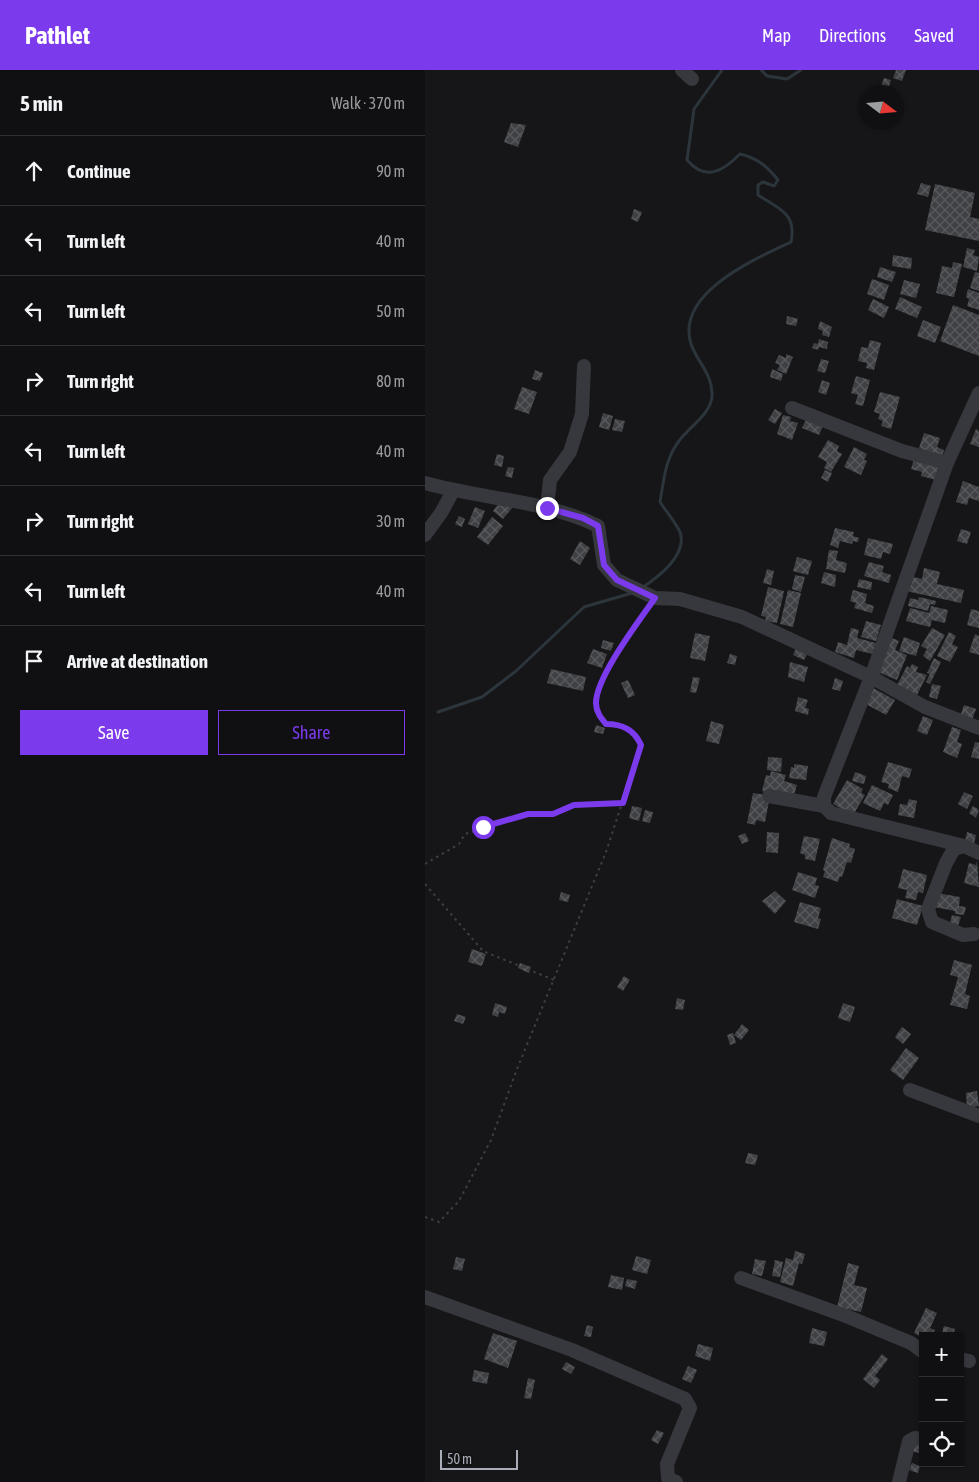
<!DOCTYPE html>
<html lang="en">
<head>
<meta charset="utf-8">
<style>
	:root { --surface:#101012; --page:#1e1e20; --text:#f1f3f6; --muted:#9c9d9f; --line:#303032; --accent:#7c3aed }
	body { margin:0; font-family:"Asap Condensed",sans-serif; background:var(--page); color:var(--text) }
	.controls { position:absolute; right:15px; bottom:15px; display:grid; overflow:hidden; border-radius:0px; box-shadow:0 1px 4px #0004 }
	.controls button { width:45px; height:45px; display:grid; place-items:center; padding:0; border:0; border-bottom:1px solid var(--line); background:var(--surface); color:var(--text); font:25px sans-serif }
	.compass { position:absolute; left:434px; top:15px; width:45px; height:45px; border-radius:50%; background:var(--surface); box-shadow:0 1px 4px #0004; rotate:106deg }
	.scale { position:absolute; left:15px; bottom:12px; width:78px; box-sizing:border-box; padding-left:5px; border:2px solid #a8adb8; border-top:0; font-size:14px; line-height:18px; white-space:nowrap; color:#a8adb8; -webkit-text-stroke:4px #111113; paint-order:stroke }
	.stop { position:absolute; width:15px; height:15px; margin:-11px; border:4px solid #7c3aed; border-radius:50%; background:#fff }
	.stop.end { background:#7c3aed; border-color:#fff; box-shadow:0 1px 5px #0008 }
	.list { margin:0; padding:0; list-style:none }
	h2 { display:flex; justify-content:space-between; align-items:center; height:65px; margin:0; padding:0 20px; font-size:21px }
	h2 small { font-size:16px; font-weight:400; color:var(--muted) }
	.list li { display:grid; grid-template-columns:32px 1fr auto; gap:15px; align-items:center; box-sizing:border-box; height:70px; padding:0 20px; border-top:1px solid var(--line) }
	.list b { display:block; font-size:19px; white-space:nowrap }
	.list em { font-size:16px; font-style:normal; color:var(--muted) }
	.actions { display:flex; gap:10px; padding:15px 20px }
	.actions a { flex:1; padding:11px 0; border:1px solid var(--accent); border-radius:0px; text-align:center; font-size:18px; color:var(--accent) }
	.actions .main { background:var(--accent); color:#fff }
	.icon { flex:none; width:28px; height:28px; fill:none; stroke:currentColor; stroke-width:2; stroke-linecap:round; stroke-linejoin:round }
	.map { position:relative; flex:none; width:554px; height:1412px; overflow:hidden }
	header { display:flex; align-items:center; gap:30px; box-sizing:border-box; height:70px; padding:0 25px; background:var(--accent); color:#fff }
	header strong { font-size:24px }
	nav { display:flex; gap:28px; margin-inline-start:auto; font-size:18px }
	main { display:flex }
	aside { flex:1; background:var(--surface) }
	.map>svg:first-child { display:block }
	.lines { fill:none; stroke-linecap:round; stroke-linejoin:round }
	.stream { stroke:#2c353c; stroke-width:3 }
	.building { fill:url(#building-cross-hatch) }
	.path { stroke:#3d3f44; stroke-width:2; stroke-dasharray:2.5 4; stroke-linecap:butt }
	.minor { stroke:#37383d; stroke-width:14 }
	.route { stroke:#7c3aed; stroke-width:6 }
</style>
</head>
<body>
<header>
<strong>Pathlet</strong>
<nav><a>Map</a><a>Directions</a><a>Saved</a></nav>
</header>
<main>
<aside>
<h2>5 min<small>Walk · 370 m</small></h2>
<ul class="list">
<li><svg class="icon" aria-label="ahead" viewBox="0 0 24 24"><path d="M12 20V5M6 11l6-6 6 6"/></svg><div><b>Continue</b></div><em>90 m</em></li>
<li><svg class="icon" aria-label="left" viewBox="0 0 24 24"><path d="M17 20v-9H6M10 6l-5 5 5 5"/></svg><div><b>Turn left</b></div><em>40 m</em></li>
<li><svg class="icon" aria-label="left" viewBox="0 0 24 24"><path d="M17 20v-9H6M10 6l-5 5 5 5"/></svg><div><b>Turn left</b></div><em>50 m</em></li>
<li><svg class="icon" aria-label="right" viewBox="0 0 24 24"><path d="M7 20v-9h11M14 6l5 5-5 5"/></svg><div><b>Turn right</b></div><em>80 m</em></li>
<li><svg class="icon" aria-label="left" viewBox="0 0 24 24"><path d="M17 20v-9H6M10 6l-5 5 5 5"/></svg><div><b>Turn left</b></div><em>40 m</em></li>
<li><svg class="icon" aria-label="right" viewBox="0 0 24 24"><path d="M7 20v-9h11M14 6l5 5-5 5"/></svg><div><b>Turn right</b></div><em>30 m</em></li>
<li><svg class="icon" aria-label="left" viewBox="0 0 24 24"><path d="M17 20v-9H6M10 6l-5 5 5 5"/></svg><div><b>Turn left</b></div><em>40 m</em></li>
<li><svg class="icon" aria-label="arrive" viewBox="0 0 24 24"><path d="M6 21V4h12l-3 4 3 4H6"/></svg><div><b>Arrive at destination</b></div></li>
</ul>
<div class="actions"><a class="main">Save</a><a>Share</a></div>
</aside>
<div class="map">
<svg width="554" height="1412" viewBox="0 0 554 1412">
	<defs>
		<pattern id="building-cross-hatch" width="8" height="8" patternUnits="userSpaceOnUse" patternTransform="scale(1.25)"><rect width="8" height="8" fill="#404145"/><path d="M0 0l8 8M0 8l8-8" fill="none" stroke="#595a5e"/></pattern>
	</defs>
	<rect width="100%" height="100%" fill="#161618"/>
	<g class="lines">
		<!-- stream -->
		<path class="stream" d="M336 0 342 6 362 9 376 0
			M217 518C233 507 263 485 255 462 250 452 241 441 235 432 239 410 240 389 254 371 264 357 286 344 287 326 288 304 272 292 266 274 250 223 330 189 366 172 372 143 354 139 333 125V115L338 112 349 116 353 110C342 96 332 88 315 84 298 101 281 112 262 90L269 39 297 0
			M13 642 57 627 91 601 159 537 207 523"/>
	</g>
	<!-- building -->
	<path class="building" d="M471 0H481L477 11 468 8Z
		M459 8 466 10 463 19 456 17Z
		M86 53 101 55 93 77 79 72Z
		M496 113 506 116 503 127 492 124Z
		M510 114 550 123 545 147 554 149V171L500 160Z
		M209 139 217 142 213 152 206 149Z
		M542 178 550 180 548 185 554 187 552 201 538 197Z
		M468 185 487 188 486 199 467 196Z
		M528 192 537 194 529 227 511 223 517 196 527 198Z
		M455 197 471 202 467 212 452 207Z
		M550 202 554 203V221L545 218Z
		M447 209 464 215 459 230 442 224Z
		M479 210 495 214 491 228 475 224Z
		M543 219 554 223V240L542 236 544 229 541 227Z
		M475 227 497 237 492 248 470 239Z
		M448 229 464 237 459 248 443 240Z
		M528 235 554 245V286L515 271Z
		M362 246 373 249 371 256 361 254Z
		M498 250 516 257 510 273 492 266Z
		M395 251 407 257 404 267 397 265 398 261 393 259Z
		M394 269 403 272 402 279 394 277 393 280 387 278 389 273 393 274Z
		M445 270 456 273 449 300 441 298 442 293 433 291 436 277 443 278Z
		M361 284 368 287 361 304 352 300 355 295 350 293 354 285 361 288Z
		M396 289 404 291 400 303 392 301Z
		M347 299 358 304 356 311 345 307Z
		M110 300 118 303 115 311 107 309Z
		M431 306 445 310 438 336 430 334 433 325 426 323Z
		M397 310 405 313 401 325 393 322Z
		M97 317 112 322 104 344 89 339Z
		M455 322 475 327 466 359 456 356 458 351 453 349 455 344 449 342Z
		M350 339 357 343 350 354 343 350Z
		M178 343 188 346 184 360 174 357Z
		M358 345 366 347 365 351 373 353 367 370 352 364Z
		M190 349 200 351 197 362 187 360Z
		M381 349 398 356 394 365 377 358Z
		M551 359 554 361V377L545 374Z
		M499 363 515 368 512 377 519 380 517 386 494 378Z
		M403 370 414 376 412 381 417 384 406 402 399 398 402 392 393 387Z
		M429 377 442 384 439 390 442 391 436 405 419 397Z
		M72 384 79 386 77 397 69 395Z
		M489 389 515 396 511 410 496 406 497 402 486 399Z
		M83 397 89 398 87 408 80 406Z
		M400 400 407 403 403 412 396 408Z
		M538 411 554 417V431L544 428 542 435 531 432Z
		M82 423 92 432 78 449 68 441Z
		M50 437 60 441 53 458 43 454Z
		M34 446 40 449 37 457 30 454Z
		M67 447 78 456 63 475 52 467Z
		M410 458 429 462 428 466 434 468 433 472 428 471 427 474 415 471 413 478 405 475Z
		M536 459 546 462 542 474 532 471Z
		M443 468 468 474 465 484 458 482 456 489 439 485Z
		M155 471 165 478 155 495 145 489Z
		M404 480 413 481 411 490 422 493 420 503 401 499Z
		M372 487 387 491 383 505 368 501Z
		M444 492 459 496 457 502 466 505 464 513 439 506Z
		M499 498 515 502 512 514 539 520 536 533 481 521 484 506 497 509Z
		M342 499 349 501 346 515 338 513Z
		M399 502 411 505 410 517 396 513Z
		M370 505 380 507 376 522 367 519Z
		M434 509 447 512 446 520 432 517Z
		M343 517 359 521 352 553 340 551 341 547 336 546Z
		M363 520 376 523 368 557 355 554Z
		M428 520 442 524 440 533 449 536 447 543 429 538 431 533 425 531Z
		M494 527 511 531 510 535 505 534 503 541 483 536 485 528 493 530Z
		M506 536 523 540 520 553 507 550 505 557 481 551 485 538 504 543Z
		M546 539 554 541V558L542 555Z
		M441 551 456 555 451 571 436 567Z
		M426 558 434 560 432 568 451 573 448 584 431 580 429 588 410 582 413 572 422 575Z
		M507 558 520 565 505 591 498 586 502 579 496 576Z
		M524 562 531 566 527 574 533 577 525 592 512 586Z
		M270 563 285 566 280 591 265 588Z
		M550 564 554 566V585L544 582Z
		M479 567 495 573 491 586 474 581Z
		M467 568 474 571 470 580 482 585 472 610 453 602Z
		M178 570 189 573 186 581 176 578Z
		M372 576 384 581 379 590 368 585Z
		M168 579 182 584 177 598 162 593Z
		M305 584 312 586 310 595 302 593Z
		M509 588 516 592 505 614 501 612 505 604 502 603Z
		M365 592 383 597 379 612 363 607Z
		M487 594 493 597 491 602 502 605 492 625 472 615 482 596 485 598Z
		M126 599 161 607 158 621 122 613Z
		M268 607 275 608 271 623 265 622Z
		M410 608 418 611 415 621 407 619Z
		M203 610 210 625 203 628 196 613Z
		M507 614 516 616 512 629 504 627Z
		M448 618 470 630 461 645 439 633Z
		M373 627 383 630 380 638 384 639 383 645 370 641Z
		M539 635 551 639 546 653 534 649Z
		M498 646 508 650 502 665 492 661Z
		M286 651 299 655 294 674 281 671Z
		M171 655 180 658 178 664 169 662Z
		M527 657 536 660 532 672 537 674 532 688 518 682Z
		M550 672 554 673V689L546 687Z
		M343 687 357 688 356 702 342 700Z
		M463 692 487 699 484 708 477 706 473 722 463 718 464 714 456 712Z
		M369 694 383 696 381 710 364 708 366 697 369 698Z
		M346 701 361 705 359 711 372 715 369 725 364 729 337 721 341 705 345 706Z
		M430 702 441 706 439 714 427 711Z
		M422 710 438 719 436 723 440 725 428 745 408 734Z
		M447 715 468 725 463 735 459 733 455 741 438 733Z
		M539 722 548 726 542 739 533 734Z
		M328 723 340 725 339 730 344 731 340 752 331 750 330 755 322 753Z
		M484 729 492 731 489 748 473 745 475 734 482 735Z
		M207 736 217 738 214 751 204 748Z
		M548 736 554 740 551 748 544 743Z
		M220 740 228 742 225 753 217 751Z
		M342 762 354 763 353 783 341 782Z
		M542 762 551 765 549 774 540 771Z
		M320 763 324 771 317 774 313 766Z
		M379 766 395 769 390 791 380 789V785L375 783Z
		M407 768 425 774 424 777 430 779 426 793 422 792 417 807 415 806 413 812 398 807 400 801 398 800Z
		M552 791 554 817 539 813 544 793 551 795Z
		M478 799 502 805 498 823 493 822 491 830 480 828 482 820 473 818Z
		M373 802 392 808 390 815 394 816 390 828 367 820Z
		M350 821 361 831 350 844 337 831Z
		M136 822 145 825 143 832 134 830Z
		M512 823 535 827 534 836 541 837 539 845 530 844V841L509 837Z
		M472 829 498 836 492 855 467 848Z
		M375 832 396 838 393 848 396 849 393 859 369 852Z
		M527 845 536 847 532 859 524 856Z
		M47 879 61 884 57 896 43 892Z
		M529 890 547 895 540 924 545 926 542 939 525 935 533 907 525 905Z
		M95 893 106 897 104 903 93 898Z
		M199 906 205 910 198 921 192 917Z
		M252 928 260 930 258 940 250 939Z
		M70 933 82 937 80 944 74 942 73 947 67 945Z
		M418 933 430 937 425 952 413 948Z
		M32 944 41 947 38 954 29 951Z
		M317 954 324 960 316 970 309 965Z
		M477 957 486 964 478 974 470 967Z
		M308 963 311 973 305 975 302 965Z
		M481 978 494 988 478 1010 465 1000Z
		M552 1021 554 1036 542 1038 541 1023Z
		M323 1083 333 1085 330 1095 320 1093Z
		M370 1181 380 1184 377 1194 374 1193 368 1216 355 1212 361 1188 368 1190Z
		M211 1186 226 1190 222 1204 207 1200Z
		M31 1187 40 1189 37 1201 28 1199Z
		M330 1189 341 1191 337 1206 327 1204Z
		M350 1190 358 1192 355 1207 347 1206Z
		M423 1193 434 1196 429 1215 442 1218 436 1242 412 1237Z
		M186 1205 199 1208 197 1220 183 1217Z
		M202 1209 212 1211 210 1219 200 1216Z
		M501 1238 512 1243 505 1258 510 1260 507 1266H498V1268L489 1263Z
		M162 1255 168 1257 166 1267 159 1266Z
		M519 1256 530 1259 528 1266H516Z
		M387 1258 402 1262 399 1276 384 1273Z
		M68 1263 92 1271 83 1298 59 1289Z
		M273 1274 288 1278 285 1291 270 1286Z
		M457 1284 463 1289 450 1306 455 1310 449 1318 438 1309Z
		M141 1292 150 1297 146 1304 137 1299Z
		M263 1296 272 1300 266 1313 257 1309Z
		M49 1300 64 1303 62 1314 47 1311Z
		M103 1308 110 1310 106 1329 99 1328Z
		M232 1360 239 1363 233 1374 226 1370Z
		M489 1372 498 1375V1384L486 1381Z
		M487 1393 495 1396 493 1403 484 1400Z"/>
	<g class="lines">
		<!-- path -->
		<path class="path" d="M0 794 34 774 40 764 103 744H128L149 735 163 733 187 735 198 733
			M0 814 58 881 129 910
			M0 1147 14 1152 34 1131 66 1070 92 999 181 782 216 675C209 659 197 655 181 654 176 648 171 642 171 633 171 609 208 559 223 538"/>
		<!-- minor -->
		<path class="minor" d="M257 0 267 9
			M367 338 477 381 522 393
			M0 413C57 429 120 430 173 456L179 495 192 510 230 528 255 529 317 547 446 607 522 393 554 323
			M122 438 125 410 145 382 157 344 159 296
			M0 465 16 443 28 421
			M554 658 500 637 446 607 399 727V736L406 743 539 776 554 783
			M344 726 399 736
			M539 776 529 779 521 793 503 839 507 852 538 865 549 864
			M485 1020 554 1046
			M316 1208 421 1246 486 1273 498 1282
			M0 1227 147 1280 260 1329 265 1338 242 1394 243 1408 251 1412
			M535 1289 544 1291
			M474 1412 484 1371 490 1368 498 1369"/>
	</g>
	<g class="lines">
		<!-- route -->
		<path class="route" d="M58 757 103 744H128L149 735 198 733 216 675C209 659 197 654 181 654 176 648 171 642 171 633 171 607 214 551 230 528L192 510 179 495 173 456 158 448 122 438"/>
	</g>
</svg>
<div class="controls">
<button>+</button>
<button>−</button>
<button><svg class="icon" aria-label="locate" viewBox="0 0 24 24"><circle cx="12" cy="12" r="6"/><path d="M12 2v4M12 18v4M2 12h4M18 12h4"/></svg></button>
</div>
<svg class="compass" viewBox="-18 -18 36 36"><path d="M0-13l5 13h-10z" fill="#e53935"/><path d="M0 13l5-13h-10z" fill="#9c9d9f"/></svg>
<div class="scale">50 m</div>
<div class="stop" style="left:58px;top:757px"></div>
<div class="stop end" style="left:122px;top:438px"></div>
</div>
</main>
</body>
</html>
